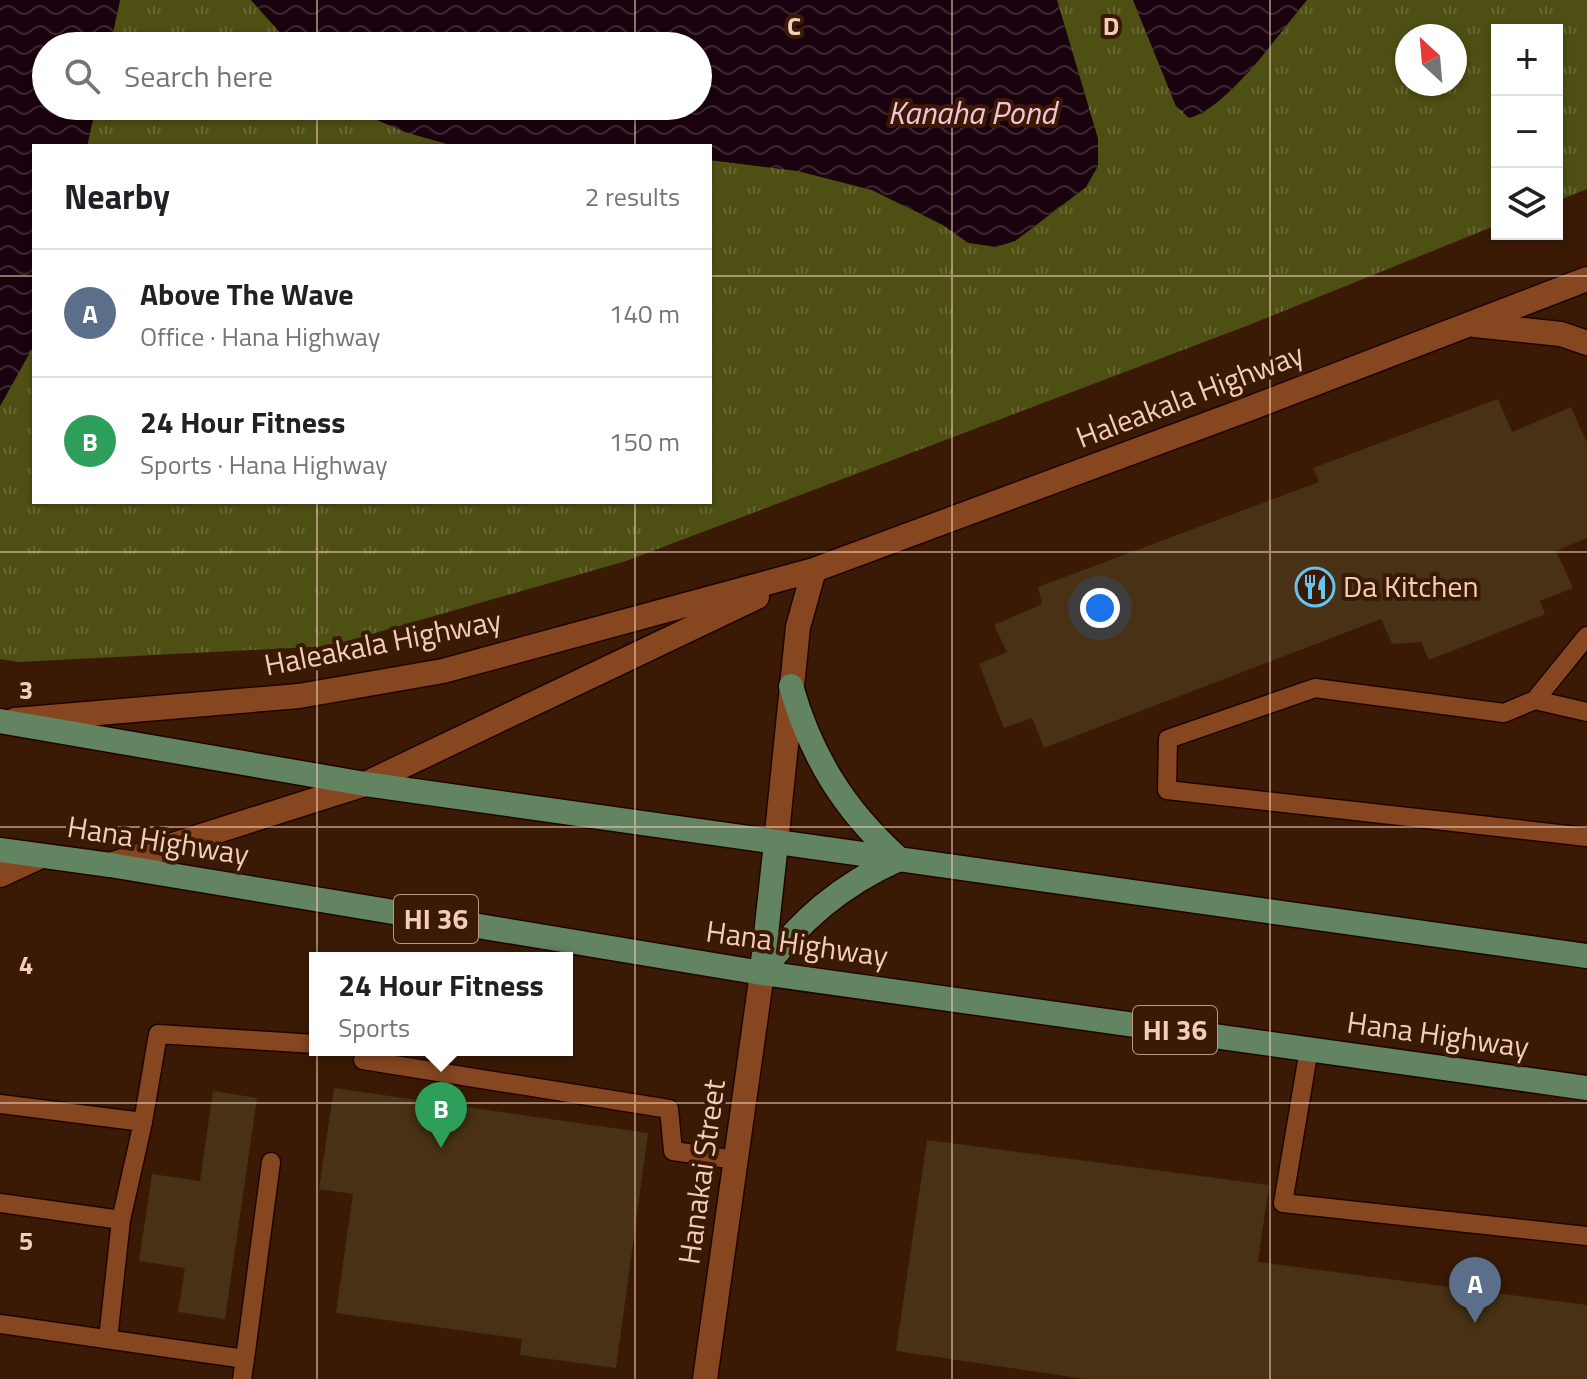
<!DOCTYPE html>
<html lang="en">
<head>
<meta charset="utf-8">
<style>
	:root { --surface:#fff; --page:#f6f6f6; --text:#202124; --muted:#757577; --line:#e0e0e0; --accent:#111827 }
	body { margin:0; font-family:"Titillium Web",sans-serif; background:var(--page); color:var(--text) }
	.controls { position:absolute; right:24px; top:24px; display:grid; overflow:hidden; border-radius:0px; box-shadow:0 2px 6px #0004 }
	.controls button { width:72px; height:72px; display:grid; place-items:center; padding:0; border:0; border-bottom:2px solid var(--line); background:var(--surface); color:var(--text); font:40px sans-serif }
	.compass { position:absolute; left:1395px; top:24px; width:72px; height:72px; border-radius:50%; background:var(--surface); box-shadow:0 2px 6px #0004; rotate:334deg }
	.you { position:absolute; left:1100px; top:608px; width:28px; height:28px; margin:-20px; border:6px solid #fff; border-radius:50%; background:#1a73e8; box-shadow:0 0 0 12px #1a73e833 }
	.badge { display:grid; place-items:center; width:52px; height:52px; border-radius:50%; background:var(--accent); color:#fff; font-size:26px; font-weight:700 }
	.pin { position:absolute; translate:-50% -66px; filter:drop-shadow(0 2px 4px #0008) }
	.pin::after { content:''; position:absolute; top:42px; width:28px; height:24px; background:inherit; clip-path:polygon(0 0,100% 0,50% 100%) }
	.popup { position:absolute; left:309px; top:952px; width:264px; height:104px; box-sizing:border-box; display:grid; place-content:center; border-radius:0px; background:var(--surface); filter:drop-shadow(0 2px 6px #0005); font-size:26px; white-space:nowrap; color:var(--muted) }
	.popup b { font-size:30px; color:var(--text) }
	.popup::after { content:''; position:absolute; left:50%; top:100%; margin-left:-16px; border:16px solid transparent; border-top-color:var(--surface) }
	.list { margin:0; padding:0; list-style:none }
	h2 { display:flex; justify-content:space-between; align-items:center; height:104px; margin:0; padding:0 32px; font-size:34px }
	h2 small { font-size:26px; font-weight:400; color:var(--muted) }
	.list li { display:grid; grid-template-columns:52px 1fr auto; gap:24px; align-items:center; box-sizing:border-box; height:128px; padding:0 32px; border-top:2px solid var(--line) }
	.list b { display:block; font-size:30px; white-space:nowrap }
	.list p { margin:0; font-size:26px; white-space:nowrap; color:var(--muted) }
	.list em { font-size:26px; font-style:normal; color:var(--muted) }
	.icon { flex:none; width:44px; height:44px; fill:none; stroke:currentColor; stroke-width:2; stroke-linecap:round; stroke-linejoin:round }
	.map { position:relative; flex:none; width:1587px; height:1379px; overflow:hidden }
	.search { position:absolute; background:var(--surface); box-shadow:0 2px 6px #0004; left:32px; top:32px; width:680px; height:88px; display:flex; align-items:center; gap:20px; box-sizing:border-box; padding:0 28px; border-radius:44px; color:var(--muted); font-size:30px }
	.panel { position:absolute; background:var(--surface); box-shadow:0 2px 6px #0004; left:32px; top:144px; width:680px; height:360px; border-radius:0px }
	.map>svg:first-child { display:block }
	.grass { fill:url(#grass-tufts); fill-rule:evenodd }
	.water { fill:url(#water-waves) }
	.building { fill:#483115 }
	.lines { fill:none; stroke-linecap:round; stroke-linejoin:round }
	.lane-casing { stroke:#200300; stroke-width:21 }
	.street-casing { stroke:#200300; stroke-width:27 }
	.secondary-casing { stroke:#200300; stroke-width:27 }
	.primary-casing { stroke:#200300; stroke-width:27 }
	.lane { stroke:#864720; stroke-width:18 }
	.street { stroke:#864720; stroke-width:24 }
	.secondary { stroke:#864720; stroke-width:24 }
	.primary { stroke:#638461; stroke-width:24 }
	.grid { fill:none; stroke:#f3cdb9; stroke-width:2; stroke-opacity:0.55 }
	.labels { text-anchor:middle; stroke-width:8; stroke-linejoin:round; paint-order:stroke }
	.shield { fill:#3b1a05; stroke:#bc9783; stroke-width:2 }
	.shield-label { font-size:28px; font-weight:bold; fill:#f3cdb9 }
	.street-label { font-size:30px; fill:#f3cdb9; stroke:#3b1a05 }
	.poi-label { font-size:30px; fill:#f3cdb9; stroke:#3b1a05; text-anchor:start }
	.water-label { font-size:32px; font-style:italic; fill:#f5c2d9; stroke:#3b1a05 }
	.grid-label { font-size:26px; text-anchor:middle; font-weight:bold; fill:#f3cdb9; stroke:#3b1a05; stroke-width:8; stroke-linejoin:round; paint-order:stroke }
</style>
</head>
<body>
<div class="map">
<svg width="1587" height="1379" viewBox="0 0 1587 1379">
	<defs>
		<pattern id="grass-tufts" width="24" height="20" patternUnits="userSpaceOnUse" patternTransform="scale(2)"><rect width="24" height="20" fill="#4e4f13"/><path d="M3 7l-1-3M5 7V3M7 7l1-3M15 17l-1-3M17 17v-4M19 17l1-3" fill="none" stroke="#686733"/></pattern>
		<pattern id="water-waves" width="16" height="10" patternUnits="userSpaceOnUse" patternTransform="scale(2)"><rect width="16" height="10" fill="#1a020e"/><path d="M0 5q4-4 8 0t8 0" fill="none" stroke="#3c262f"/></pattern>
	</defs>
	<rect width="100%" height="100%" fill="#3b1a05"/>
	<!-- grass -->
	<path class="grass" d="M120 0H251L292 46H110Z
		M1057 0H1133L1176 106 1202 114 1236 83 1307 0H1587V189L1557 201V30H1497V225L1249 325 626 561 330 646 19 662 0 659V406L34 345V502H710V160L798 171 872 190 943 225 968 243 1015 241 1086 187 1098 139ZM1407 36H1455V84H1407Z
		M96 106H357C386 129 420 136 455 146H87Z"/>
	<!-- water -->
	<path class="water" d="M0 0H120L110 46H46V106H96L87 146H34V345L0 406Z
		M251 0H1057L1098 139V166L1086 187 1015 241 996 247 969 243 943 225 872 190 798 171 710 160V146H454L405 132 375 119 357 106H698V46H292Z
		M1133 0H1307C1279 33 1229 107 1189 118L1176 106Z"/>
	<!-- building -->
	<path class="building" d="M1498 399 1512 432 1571 407 1587 443V538L1556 551 1573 588 1540 601 1545 614 1429 660 1421 642 1392 644 1381 619 1044 748 1032 718 1004 728 979 664 1007 652 994 625 1042 604 1038 587 1319 482 1313 468Z
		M334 1088 648 1133 616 1368 520 1355 522 1339 336 1313 353 1194 319 1189Z
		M213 1091 257 1098 225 1319 178 1312 185 1268 139 1261 152 1174 200 1181Z
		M927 1140 1269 1185 1258 1262 1587 1305V1379H1085L896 1351Z"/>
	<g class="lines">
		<defs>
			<path id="lane" d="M1587 636 1535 700 1504 713 1315 688 1168 739 1167 790 1587 837
				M1535 700 1587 712
				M1309 1049 1283 1203 1587 1236
				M363 1060 669 1109 673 1151 736 1160
				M0 1104 143 1122 158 1034 315 1044
				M0 1203 121 1220 108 1339
				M121 1220 143 1122
				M0 1324 245 1359 242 1379
				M245 1359 271 1162"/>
			<path id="street" d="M0 875 41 856
				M705 1379 762 973"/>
			<path id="secondary" d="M1475 325 1561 334 1587 343
				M15 720 299 696 443 671 814 570 1251 408 1587 279
				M776 843 798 627 814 570
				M110 865 365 784 757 597"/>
			<path id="primary" d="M791 686C811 756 844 810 899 859
				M0 721 365 784 1587 956
				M0 850 110 865 762 973 1587 1088
				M762 971 776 843
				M762 973C798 921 841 885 899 859"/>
		</defs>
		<!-- lane casing -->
		<use href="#lane" class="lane-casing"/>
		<!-- street casing -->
		<use href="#street" class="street-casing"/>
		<!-- secondary casing -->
		<use href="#secondary" class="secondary-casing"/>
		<!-- primary casing -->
		<use href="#primary" class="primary-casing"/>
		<!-- lane -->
		<use href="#lane" class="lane"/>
		<!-- street -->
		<use href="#street" class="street"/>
		<!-- secondary -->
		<use href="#secondary" class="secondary"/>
		<!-- primary -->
		<use href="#primary" class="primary"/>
	</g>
	<!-- grid -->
	<path class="grid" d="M317 0V46M635 0V46M952 0V1379M1270 0V1379M317 106V146M635 106V146M0 276H34M710 276H1587M317 502V1379M635 502V1379M0 552H1587M0 827H1587M0 1103H1587"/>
	<!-- icons -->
	<defs>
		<symbol id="restaurant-ring" viewBox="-11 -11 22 22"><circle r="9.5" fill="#3b1a05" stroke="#66c4ef" stroke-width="1.5"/><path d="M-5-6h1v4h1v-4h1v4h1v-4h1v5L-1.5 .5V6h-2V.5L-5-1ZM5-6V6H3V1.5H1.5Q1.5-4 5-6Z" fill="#66c4ef"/></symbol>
	</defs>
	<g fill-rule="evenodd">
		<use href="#restaurant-ring" x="1293" y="565" width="44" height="44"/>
	</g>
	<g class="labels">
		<!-- shield labels -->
		<g class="shield">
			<rect x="394" y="895" width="84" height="48" rx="6"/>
			<rect x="1133" y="1006" width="84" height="48" rx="6"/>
		</g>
		<g class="shield-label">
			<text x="436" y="929">HI 36</text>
			<text x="1175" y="1040">HI 36</text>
		</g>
		<!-- street labels -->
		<g class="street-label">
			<text transform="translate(1190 396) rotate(-21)" y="10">Haleakala Highway</text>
			<text transform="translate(383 643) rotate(-11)" y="10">Haleakala Highway</text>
			<text transform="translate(158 841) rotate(9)" y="10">Hana Highway</text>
			<text transform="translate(797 944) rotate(8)" y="10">Hana Highway</text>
			<text transform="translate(1438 1035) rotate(8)" y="10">Hana Highway</text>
			<text transform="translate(702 1172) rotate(-82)" y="10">Hanakai Street</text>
		</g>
		<!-- poi labels -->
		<g class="poi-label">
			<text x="1343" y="597">Da Kitchen</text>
		</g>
		<!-- water labels -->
		<g class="water-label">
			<text x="972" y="124">Kanaha Pond</text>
		</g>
	</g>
	<g class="grid-label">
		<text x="794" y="35">C</text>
		<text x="1111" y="35">D</text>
		<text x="26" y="699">3</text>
		<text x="26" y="974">4</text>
		<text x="26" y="1250">5</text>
	</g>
</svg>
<div class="controls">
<button>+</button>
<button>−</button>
<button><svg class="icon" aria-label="layers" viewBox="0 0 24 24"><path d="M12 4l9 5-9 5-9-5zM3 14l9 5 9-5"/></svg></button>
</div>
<svg class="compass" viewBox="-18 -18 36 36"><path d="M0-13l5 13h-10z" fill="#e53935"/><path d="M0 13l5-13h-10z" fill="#757577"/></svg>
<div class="you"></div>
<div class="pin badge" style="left:1475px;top:1323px;background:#5c6f8a">A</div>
<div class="pin badge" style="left:441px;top:1148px;background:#2e9e5b">B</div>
<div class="popup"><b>24 Hour Fitness</b>Sports</div>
<div class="search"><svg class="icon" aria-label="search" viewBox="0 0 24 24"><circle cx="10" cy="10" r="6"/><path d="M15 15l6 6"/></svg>Search here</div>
<section class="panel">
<h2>Nearby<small>2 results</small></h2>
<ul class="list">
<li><span class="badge" style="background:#5c6f8a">A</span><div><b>Above The Wave</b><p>Office · Hana Highway</p></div><em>140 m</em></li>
<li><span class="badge" style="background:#2e9e5b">B</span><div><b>24 Hour Fitness</b><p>Sports · Hana Highway</p></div><em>150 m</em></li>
</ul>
</section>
</div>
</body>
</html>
